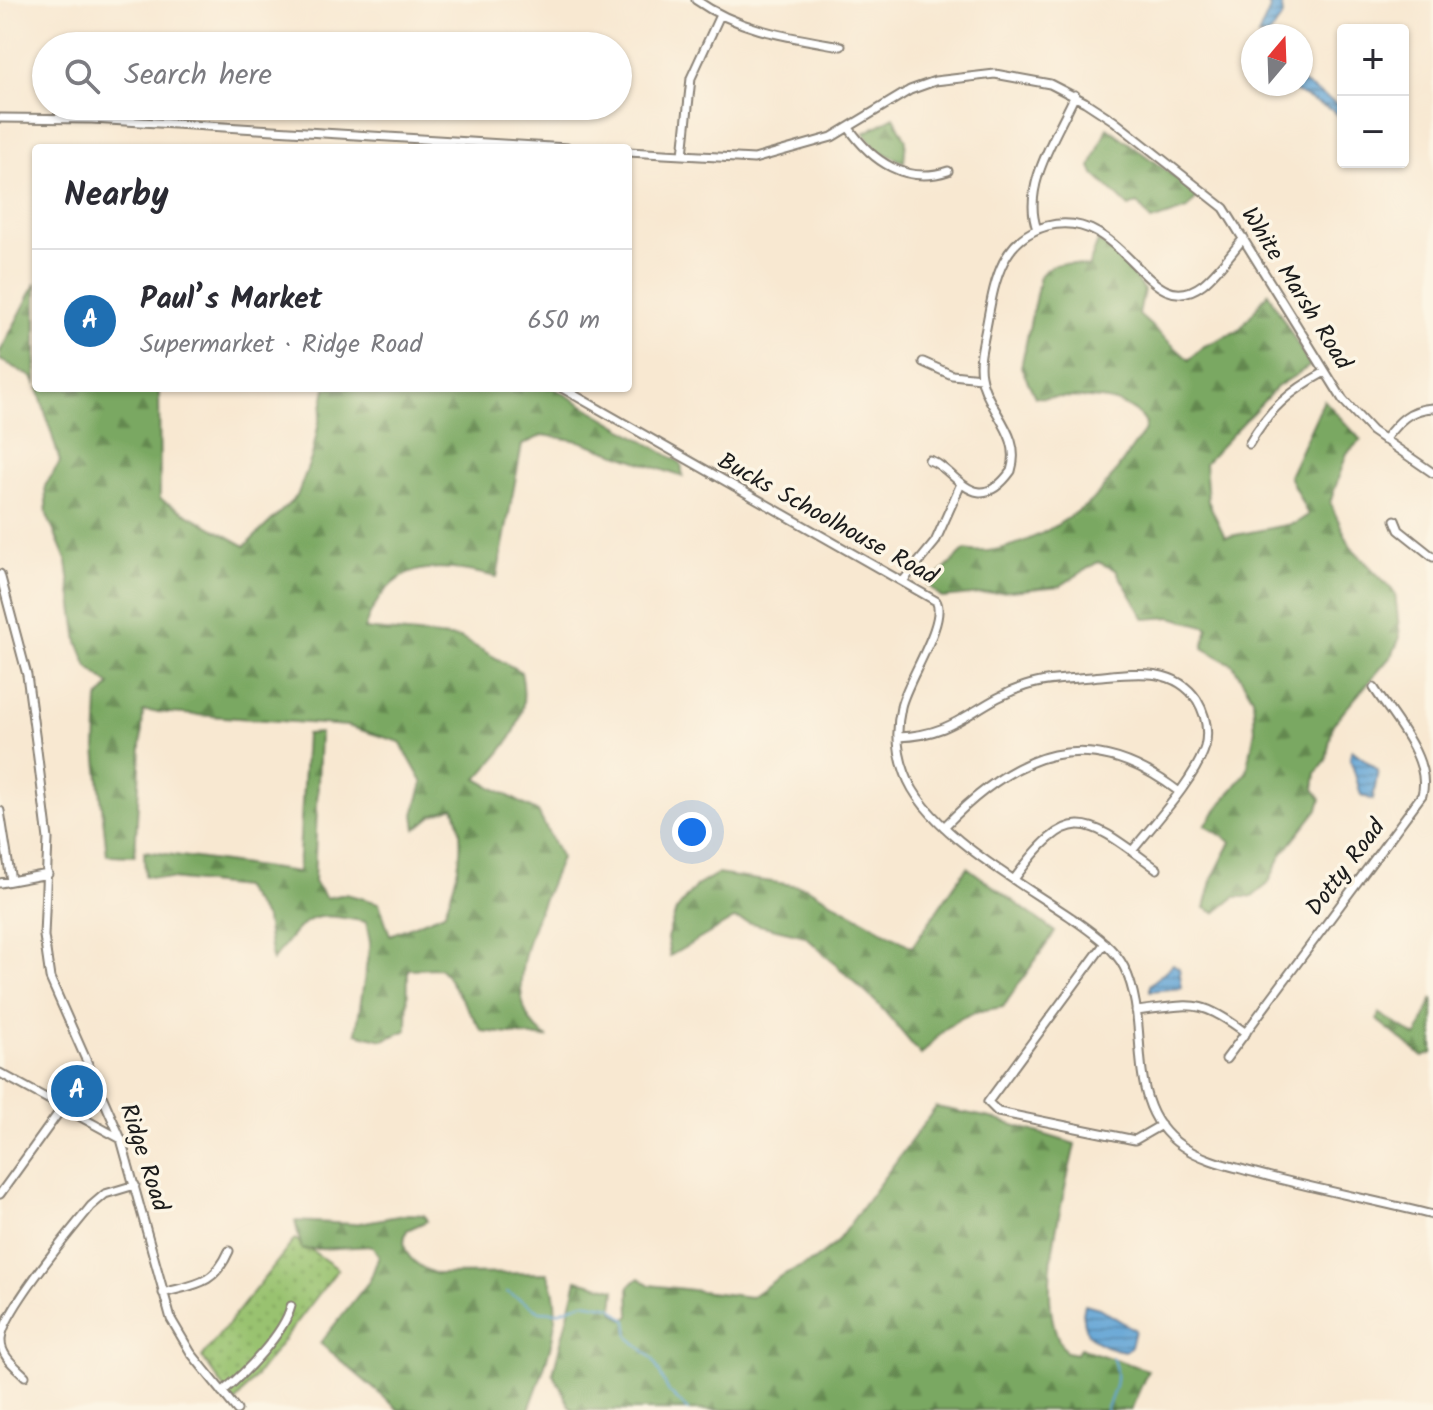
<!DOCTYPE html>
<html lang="en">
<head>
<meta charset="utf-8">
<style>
	:root { --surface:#fff; --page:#f7f7f7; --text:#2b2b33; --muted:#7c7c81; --line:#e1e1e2; --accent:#1f6fb2 }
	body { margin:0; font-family:Kalam,sans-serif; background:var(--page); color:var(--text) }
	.controls { position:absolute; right:24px; top:24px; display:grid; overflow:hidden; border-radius:8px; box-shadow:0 2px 6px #0004 }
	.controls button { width:72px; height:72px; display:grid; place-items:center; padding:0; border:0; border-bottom:2px solid var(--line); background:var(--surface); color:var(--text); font:40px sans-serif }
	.compass { position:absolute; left:1241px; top:24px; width:72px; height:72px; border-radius:50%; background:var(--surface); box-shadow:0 2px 6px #0004; rotate:19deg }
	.you { position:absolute; left:692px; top:832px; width:28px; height:28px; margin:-20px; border:6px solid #fff; border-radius:50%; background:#1a73e8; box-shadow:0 0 0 12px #1a73e833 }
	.badge { display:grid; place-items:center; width:52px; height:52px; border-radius:50%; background:var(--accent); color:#fff; font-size:26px; font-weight:700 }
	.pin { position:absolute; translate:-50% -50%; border:4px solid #fff; box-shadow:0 2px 8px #0006 }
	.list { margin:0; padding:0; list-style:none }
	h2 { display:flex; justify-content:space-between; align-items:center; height:104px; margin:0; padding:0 32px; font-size:34px }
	h2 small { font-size:26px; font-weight:400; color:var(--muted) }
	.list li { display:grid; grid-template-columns:52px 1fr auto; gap:24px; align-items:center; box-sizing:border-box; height:144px; padding:0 32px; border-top:2px solid var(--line) }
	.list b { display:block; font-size:30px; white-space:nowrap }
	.list p { margin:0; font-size:26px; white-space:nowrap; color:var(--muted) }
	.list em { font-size:26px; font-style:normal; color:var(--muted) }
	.icon { flex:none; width:44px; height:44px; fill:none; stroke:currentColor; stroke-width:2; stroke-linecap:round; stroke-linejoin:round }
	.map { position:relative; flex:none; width:1433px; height:1410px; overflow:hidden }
	.search { position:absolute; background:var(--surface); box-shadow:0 2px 6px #0004; left:32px; top:32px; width:600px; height:88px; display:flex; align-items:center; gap:20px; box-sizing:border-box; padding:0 28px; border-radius:44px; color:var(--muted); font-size:30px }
	.panel { position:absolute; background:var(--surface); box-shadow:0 2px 6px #0004; left:32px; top:144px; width:600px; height:248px; border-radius:8px }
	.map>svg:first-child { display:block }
	.grass { fill:url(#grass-dots); stroke:#5a6f46; stroke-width:2 }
	.forest { fill:url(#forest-firs); stroke:#4b623f; stroke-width:2 }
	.water { fill:url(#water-rules); stroke:#3f6079; stroke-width:2 }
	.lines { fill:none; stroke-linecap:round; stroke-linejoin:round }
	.stream { stroke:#62a4d6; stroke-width:2 }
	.minor-casing { stroke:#8a8276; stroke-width:11 }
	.minor { stroke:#fff; stroke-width:7 }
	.labels { text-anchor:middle; stroke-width:7; stroke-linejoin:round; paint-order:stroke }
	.street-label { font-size:24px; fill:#1c1c1c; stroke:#fcf5e5 }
</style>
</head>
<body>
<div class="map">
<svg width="1433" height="1410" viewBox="0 0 1433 1410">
	<defs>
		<pattern id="grass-dots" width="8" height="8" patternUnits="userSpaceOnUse" patternTransform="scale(2)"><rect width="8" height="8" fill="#99c26f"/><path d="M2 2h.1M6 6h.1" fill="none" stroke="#83a660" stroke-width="1.8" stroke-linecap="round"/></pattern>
		<pattern id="forest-firs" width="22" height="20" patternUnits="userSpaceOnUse" patternTransform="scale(2)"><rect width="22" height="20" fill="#7aa862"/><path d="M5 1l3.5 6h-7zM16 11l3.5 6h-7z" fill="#638850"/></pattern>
		<pattern id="water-rules" width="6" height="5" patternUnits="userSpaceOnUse" patternTransform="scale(2)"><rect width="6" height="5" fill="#62a4d6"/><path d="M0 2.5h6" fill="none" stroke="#5085ad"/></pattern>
	</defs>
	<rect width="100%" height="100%" fill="#fcf5e5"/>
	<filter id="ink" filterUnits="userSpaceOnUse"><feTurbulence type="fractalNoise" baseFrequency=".0125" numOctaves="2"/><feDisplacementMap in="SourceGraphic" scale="16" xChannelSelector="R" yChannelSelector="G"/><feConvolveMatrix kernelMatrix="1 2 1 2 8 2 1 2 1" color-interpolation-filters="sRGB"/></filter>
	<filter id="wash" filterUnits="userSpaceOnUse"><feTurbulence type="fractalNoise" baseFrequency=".006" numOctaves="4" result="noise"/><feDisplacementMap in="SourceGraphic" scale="32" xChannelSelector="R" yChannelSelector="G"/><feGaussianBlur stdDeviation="1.8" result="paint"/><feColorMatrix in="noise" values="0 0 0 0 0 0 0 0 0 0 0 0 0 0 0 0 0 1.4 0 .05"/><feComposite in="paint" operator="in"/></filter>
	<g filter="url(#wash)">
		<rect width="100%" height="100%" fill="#f8e8d1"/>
		<!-- grass -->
		<path class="grass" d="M295 1239 338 1269 235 1403 202 1357Z"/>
		<!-- forest -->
		<path class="forest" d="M894 117 906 140 904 162 878 151 864 133Z
			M1107 127 1199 195 1188 209 1151 221 1138 203 1129 207 1094 174 1091 167Z
			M1098 241 1116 254 1144 290 1139 315 1189 360 1204 346 1239 330 1268 293 1310 366 1277 387 1205 463 1208 501 1225 537 1296 523 1308 515 1289 476 1324 400 1361 440 1347 453 1330 503 1351 547 1395 593 1400 637 1393 654 1333 724 1326 760 1316 773 1314 789 1321 799 1318 809 1281 856 1268 884 1252 897H1235L1215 913 1205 908 1213 877 1231 842 1205 825 1247 771 1255 730 1253 698 1233 665 1203 648 1208 627 1171 617 1145 619 1116 570 1098 562 1060 586 942 598 928 585 965 550C1003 558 1055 529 1085 506 1108 488 1126 455 1144 432L1146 423C1124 390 1070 399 1035 397L1021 367 1040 276C1052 259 1070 263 1088 267Z
			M36 283V384L32 377 0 360V352Z
			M38 388H159L160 499 245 546 297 496 312 456 326 388H554L681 463 683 477 579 441 543 435 522 445 497 577C433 562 389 559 364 629L460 638 521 672C532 720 507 746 477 779L538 812 561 858C542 908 489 1001 548 1038L482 1031 446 975 439 968 408 969 407 1030 383 1040 356 1033 370 942 366 922C308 910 307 915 272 961L266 920 242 887 145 876 144 851 298 872 306 734 320 733 314 882 326 898 346 894 379 903 390 935 444 913C457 881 468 840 454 807L433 815 416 829 414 814 423 783 400 742 347 726 143 711 135 856 107 855 96 749 98 699 110 685 88 667 78 642 67 562 47 515 45 486 60 462Z
			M967 867 1055 932 1003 1007C959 1013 950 1022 921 1055L879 1005 805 936 734 919 670 956 667 938 676 911 695 887 717 874 806 887 912 947Z
			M1433 998V1053L1423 1057 1377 1020 1379 1013 1417 1037Z
			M936 1107 991 1118 1075 1144C1064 1198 1030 1303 1066 1352L1077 1354 1080 1348 1148 1370 1131 1410H573L570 1407 553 1373 577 1280 615 1289 613 1311 624 1320 630 1316 629 1286 639 1278 650 1285 751 1297 782 1275 813 1261 835 1244Z
			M409 1214 424 1215 427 1221 407 1230C397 1253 416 1266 436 1274L547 1273C569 1314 543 1370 529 1410H399L320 1343 370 1280 379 1256 372 1246 302 1250 295 1221 354 1224Z"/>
		<!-- water -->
		<path class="water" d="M1267 0H1281L1283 16 1269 35 1258 36 1270 9Z
			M1301 82 1343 108V121L1334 111 1279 84Z
			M1352 750 1378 770 1373 800 1361 795 1350 757Z
			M1173 964 1179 968 1182 988 1150 991V985Z
			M1085 1304 1099 1308 1135 1330 1131 1347 1125 1351C1098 1347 1076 1334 1085 1304Z"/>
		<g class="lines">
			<!-- stream -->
			<path class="stream" d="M507 1292 540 1311 558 1312 583 1302 612 1307 627 1321 629 1337 653 1359 669 1392 688 1410
				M1106 1410C1114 1392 1121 1376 1112 1357"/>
		</g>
	</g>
	<g filter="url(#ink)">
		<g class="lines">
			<defs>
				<path id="minor" d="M696 0C740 31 789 37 841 46
					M0 118 92 119 567 148
					M849 128C872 161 906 185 948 171
					M628 152 754 159 832 137 910 90 935 81 995 74 1050 84 1085 102 1114 121 1224 208 1343 400 1372 431 1433 473
					M683 155 691 78 720 15
					M1037 229C1021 186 1057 135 1075 95
					M923 362 952 375 981 378
					M562 388 936 601C948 621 906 682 901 707 896 729 897 752 905 773 925 831 1021 883 1072 918 1091 932 1113 946 1124 967 1153 1024 1121 1105 1182 1146 1204 1161 1231 1166 1256 1173 1315 1189 1374 1200 1433 1215
					M1384 440C1398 422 1409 409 1433 408
					M1249 444C1269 409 1290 391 1325 372
					M929 460C955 467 975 521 1011 471 1023 434 987 411 981 376 978 361 983 344 986 328 994 286 999 239 1047 226 1127 206 1147 327 1203 284 1218 272 1231 253 1244 238
					M1395 520 1399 530 1433 557
					M0 574 27 675 36 742 48 839 44 936 50 978 121 1139 171 1319 191 1353 237 1410
					M903 581 935 542 960 486
					M898 737C959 735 972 704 1025 686 1046 679 1069 679 1091 677 1129 674 1173 664 1197 700 1206 715 1209 730 1205 747 1195 780 1154 823 1132 851
					M0 811 11 881
					M944 827C1016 752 1088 722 1178 791
					M1015 878C1072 800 1087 818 1157 869
					M0 883 48 874
					M1105 943 988 1102 998 1112 1135 1140 1161 1125
					M1136 1011C1193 1005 1198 997 1246 1033
					M1226 1059 1422 795C1432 759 1392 717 1374 688
					M0 1073 121 1139
					M0 1194 62 1108
					M163 1293C196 1284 214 1285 229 1251
					M25 1376C15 1366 1 1356 1 1341 0 1315 72 1229 91 1206L105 1194 135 1185
					M222 1392C244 1374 284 1334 291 1306"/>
			</defs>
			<!-- minor casing -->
			<use href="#minor" class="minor-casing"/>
			<!-- minor -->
			<use href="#minor" class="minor"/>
		</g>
	</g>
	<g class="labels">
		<!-- street labels -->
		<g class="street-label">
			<text transform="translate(1297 288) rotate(58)" y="8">White Marsh Road</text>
			<text transform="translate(828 518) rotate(29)" y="8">Bucks Schoolhouse Road</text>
			<text transform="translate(1345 867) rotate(-53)" y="8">Dotty Road</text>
			<text transform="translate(145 1157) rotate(72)" y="8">Ridge Road</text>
		</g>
	</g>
</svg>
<div class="controls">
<button>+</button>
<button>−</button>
</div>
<svg class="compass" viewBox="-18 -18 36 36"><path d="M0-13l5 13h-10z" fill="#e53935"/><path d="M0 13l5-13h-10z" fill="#7c7c81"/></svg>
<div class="you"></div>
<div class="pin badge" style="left:77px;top:1091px">A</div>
<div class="search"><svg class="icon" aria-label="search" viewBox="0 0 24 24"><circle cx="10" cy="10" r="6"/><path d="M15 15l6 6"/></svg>Search here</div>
<section class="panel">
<h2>Nearby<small></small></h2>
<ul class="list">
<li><span class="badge">A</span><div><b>Paul’s Market</b><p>Supermarket · Ridge Road</p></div><em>650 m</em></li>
</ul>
</section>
</div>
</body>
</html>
